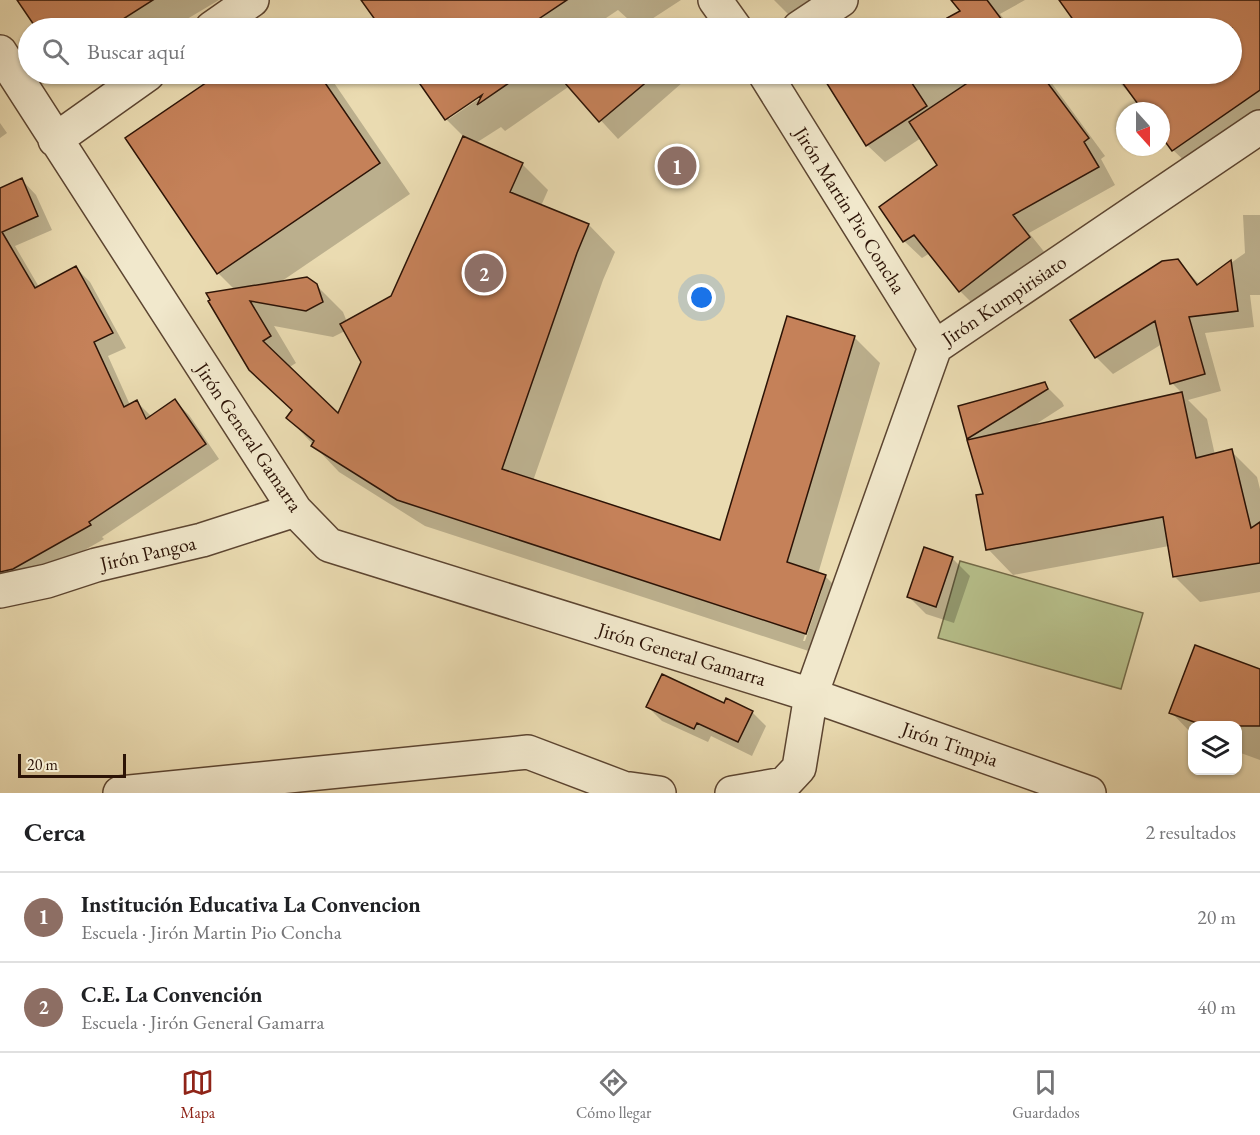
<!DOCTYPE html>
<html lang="es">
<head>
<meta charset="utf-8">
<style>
	:root { --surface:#fff; --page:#f6f6f6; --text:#202124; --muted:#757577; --line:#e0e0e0; --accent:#8f2418 }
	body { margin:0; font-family:"EB Garamond",serif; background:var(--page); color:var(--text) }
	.controls { position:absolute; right:18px; bottom:18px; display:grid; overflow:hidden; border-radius:12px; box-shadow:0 2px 4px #0004 }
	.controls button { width:54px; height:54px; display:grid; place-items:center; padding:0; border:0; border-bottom:2px solid var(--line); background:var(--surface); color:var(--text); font:30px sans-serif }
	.compass { position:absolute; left:1116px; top:102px; width:54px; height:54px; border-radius:50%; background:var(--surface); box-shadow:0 2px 4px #0004; rotate:159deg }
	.scale { position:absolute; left:18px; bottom:15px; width:108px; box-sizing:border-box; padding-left:6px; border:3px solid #2c1306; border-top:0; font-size:16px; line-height:21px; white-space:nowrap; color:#2c1306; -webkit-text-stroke:4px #f1e8cc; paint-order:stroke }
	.you { position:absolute; left:702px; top:298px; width:21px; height:21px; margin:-15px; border:4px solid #fff; border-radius:50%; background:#1a73e8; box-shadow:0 0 0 9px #1a73e833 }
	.badge { display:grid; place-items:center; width:39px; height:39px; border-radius:50%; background:var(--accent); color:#fff; font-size:20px; font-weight:700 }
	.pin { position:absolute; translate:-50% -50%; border:3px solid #fff; box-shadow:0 2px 6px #0006 }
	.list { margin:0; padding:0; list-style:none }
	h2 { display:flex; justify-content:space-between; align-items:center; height:78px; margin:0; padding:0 24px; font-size:26px }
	h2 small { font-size:20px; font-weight:400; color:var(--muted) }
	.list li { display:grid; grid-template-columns:39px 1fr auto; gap:18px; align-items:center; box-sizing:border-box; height:90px; padding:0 24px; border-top:2px solid var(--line) }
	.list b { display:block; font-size:22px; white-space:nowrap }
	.list p { margin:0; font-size:20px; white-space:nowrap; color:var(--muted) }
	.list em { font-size:20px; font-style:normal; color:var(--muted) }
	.icon { flex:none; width:33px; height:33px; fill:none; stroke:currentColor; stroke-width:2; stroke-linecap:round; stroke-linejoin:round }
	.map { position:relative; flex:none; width:1260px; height:793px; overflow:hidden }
	.search { position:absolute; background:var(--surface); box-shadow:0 2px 4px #0004; left:18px; right:18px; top:18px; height:66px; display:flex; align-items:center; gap:15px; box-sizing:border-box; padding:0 21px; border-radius:33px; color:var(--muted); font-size:22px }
	.sheet { height:258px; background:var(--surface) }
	nav { display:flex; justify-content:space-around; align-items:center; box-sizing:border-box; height:84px; border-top:2px solid var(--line); background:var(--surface); font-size:16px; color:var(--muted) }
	nav a { display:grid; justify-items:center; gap:3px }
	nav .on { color:var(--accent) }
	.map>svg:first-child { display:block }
	.green { fill:#b7c08b; stroke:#726a48; stroke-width:1.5 }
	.shadow { fill:#0003; fill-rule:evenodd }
	.building { fill:#c58159; stroke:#2c1306; stroke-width:1.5 }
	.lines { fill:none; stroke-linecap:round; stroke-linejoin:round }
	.minor-casing { stroke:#5c4531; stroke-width:36 }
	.minor { stroke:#f1e8cc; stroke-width:33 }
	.labels { text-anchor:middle; stroke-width:4.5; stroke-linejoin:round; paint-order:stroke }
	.street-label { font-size:20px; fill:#2c1306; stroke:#f1e8cc }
</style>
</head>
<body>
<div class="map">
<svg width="1260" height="793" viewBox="0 0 1260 793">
	<rect width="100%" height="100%" fill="#eadbb1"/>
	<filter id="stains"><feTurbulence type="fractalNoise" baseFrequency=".00333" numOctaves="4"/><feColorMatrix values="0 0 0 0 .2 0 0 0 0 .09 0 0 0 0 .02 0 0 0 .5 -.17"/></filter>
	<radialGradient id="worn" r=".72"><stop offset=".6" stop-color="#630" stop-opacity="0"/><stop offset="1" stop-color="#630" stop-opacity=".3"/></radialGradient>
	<!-- green -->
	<path class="green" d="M960 561 1143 613 1121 689 938 638Z"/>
	<!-- shadow -->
	<path class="shadow" d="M19 0H219L172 28H38Z
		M363 0H681L638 28 618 10 591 28H383Z
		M774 0H820L789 15Z
		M953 0H1025L1000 14 1011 28H932L962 11Z
		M1061 0H1260V119L1191 167 1173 150 1161 133V111H1145L1112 74H1232V28H1080Z
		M71 74H88L78 80Z
		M222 74H328L410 194 279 283 316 285 343 312 347 322 392 297 464 137 446 119 414 74H563L571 85 505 131 501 127 476 143 522 164 548 190 541 206 589 225 615 252 603 280 533 481 721 542 854 337 880 363 818 574 825 576 851 602 833 659 425 526 339 472 288 418 294 411 235 290 218 273 127 138ZM487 89 489 92 449 119V115ZM274 326 333 337 345 331 363 362 338 415 288 368 296 363ZM819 590H822L805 641H803Z
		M592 74H675L683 82 618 139 573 90Z
		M822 74H1045L1105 156 1101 159 1115 185 1029 233 1046 254 977 308 960 291 930 253 922 258 904 241 881 208 939 165 921 138 885 162 867 145Z
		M0 123 7 133 0 138Z
		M22 180 36 195 52 230 15 246 39 287 75 267 90 282 126 348 108 356 130 405 137 402 152 417 175 401 189 415 219 459 102 537 104 539 27 583 0 595V190Z
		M1243 215H1260V295H1250L1254 327 1205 333 1221 391 1188 400 1207 419 1215 455 1231 451 1257 477 1260 489V592L1200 602 1174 576 1169 546 1013 575 988 549 985 495 960 407 1044 384 1062 402 1064 406 1033 426 1182 393 1172 383 1162 344 1113 374 1096 357 1072 320 1178 261 1200 285 1245 253Z
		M952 558 970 576 954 623 926 614 908 596Z
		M1260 670V760L1238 752V726H1192V734L1171 712Z
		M724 705 752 712 766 726 752 756 711 736 708 742 662 721 648 707Z"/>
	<!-- building -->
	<path class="building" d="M17 0H153L109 28H36Z
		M361 0H567L525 28H381Z
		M951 0H987L1008 28H955L947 18 960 11Z
		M1059 0H1260V90L1172 151 1161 136V111H1143L1119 78 1115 81 1110 74H1232V28H1079Z
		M219 74H319L380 163 217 274 125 138Z
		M413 74H522L477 105 482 95 445 120Z
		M557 74H656L599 122Z
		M821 74H906L927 106 866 146Z
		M981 74H1041L1089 138 1084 142 1099 167 1013 215 1030 237 959 292 914 235 903 242 879 207 937 165 909 122Z
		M463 136 523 163 510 192 589 224 577 253 502 469 720 540 787 316 855 336 787 562 826 575 806 634 397 500 311 446 314 441 286 418 292 410 249 370 208 301 210 300 206 293 307 277 317 284 323 302 306 311 250 301 271 336 263 341 338 413 361 362 340 324 391 296Z
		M22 178 38 216 2 232 35 288 76 266 113 333 94 342 124 407 137 400 146 419 175 399 206 444 89 522 91 525 13 569 0 572V188Z
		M1178 259 1197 285 1231 260 1238 311 1189 317 1205 374 1170 384 1155 321 1095 358 1070 320 1162 261Z
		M1045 382 1048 389 967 439 958 406Z
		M1182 392 1196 458 1232 449 1251 528 1260 522V563L1173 577 1163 517 986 550 976 495 983 494 967 440Z
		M924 547 953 557 936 607 907 597Z
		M1195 645 1260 669V726H1205L1169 713Z
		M662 674 724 703 726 698 753 711 738 742 697 723 694 729 646 707Z"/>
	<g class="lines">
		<defs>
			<path id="minor" d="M715 0 735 28
				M212 28 252 0
				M799 28 841 0
				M0 52 295 510 329 545 811 695 1089 793
				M765 74 935 347
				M55 140 148 74
				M0 591 47 581 96 565 202 540 295 510
				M120 793 528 752 623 788 659 793
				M732 793 784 784 799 768 811 695 935 347 1260 127"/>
		</defs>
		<!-- minor casing -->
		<use href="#minor" class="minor-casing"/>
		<!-- minor -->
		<use href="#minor" class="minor"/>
	</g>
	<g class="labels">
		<!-- street labels -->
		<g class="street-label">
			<text transform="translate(850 210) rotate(58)" y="7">Jirón Martin Pio Concha</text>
			<text transform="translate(1004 300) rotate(-34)" y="7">Jirón Kumpirisiato</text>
			<text transform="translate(249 437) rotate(56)" y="7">Jirón General Gamarra</text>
			<text transform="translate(148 553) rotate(-13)" y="7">Jirón Pangoa</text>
			<text transform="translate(682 654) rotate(17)" y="7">Jirón General Gamarra</text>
			<text transform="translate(950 744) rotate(19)" y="7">Jirón Timpia</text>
		</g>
	</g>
	<rect width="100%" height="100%" filter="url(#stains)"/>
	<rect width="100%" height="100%" fill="url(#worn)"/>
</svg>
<div class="controls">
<button><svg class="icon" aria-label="layers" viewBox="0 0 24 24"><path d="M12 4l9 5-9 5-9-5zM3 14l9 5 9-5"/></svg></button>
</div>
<svg class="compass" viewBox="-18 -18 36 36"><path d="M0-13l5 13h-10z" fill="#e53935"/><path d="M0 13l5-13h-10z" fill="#757577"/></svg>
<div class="scale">20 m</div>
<div class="you"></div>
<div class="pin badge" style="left:677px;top:166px;background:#8d6e63">1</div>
<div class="pin badge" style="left:484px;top:273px;background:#8d6e63">2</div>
<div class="search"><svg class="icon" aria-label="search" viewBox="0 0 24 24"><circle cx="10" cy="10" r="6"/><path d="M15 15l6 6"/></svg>Buscar aquí</div>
</div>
<section class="sheet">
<h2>Cerca<small>2 resultados</small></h2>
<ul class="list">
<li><span class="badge" style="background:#8d6e63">1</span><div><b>Institución Educativa La Convencion</b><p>Escuela · Jirón Martin Pio Concha</p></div><em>20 m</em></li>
<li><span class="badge" style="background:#8d6e63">2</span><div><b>C.E. La Convención</b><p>Escuela · Jirón General Gamarra</p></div><em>40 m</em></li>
</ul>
</section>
<nav>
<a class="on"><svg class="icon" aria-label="map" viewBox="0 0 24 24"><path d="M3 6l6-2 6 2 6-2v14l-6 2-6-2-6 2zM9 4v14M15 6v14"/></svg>Mapa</a>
<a><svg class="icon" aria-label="directions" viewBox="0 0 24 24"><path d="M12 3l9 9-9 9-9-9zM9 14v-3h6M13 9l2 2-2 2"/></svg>Cómo llegar</a>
<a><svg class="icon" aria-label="saved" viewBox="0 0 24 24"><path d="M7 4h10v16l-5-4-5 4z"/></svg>Guardados</a>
</nav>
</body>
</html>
